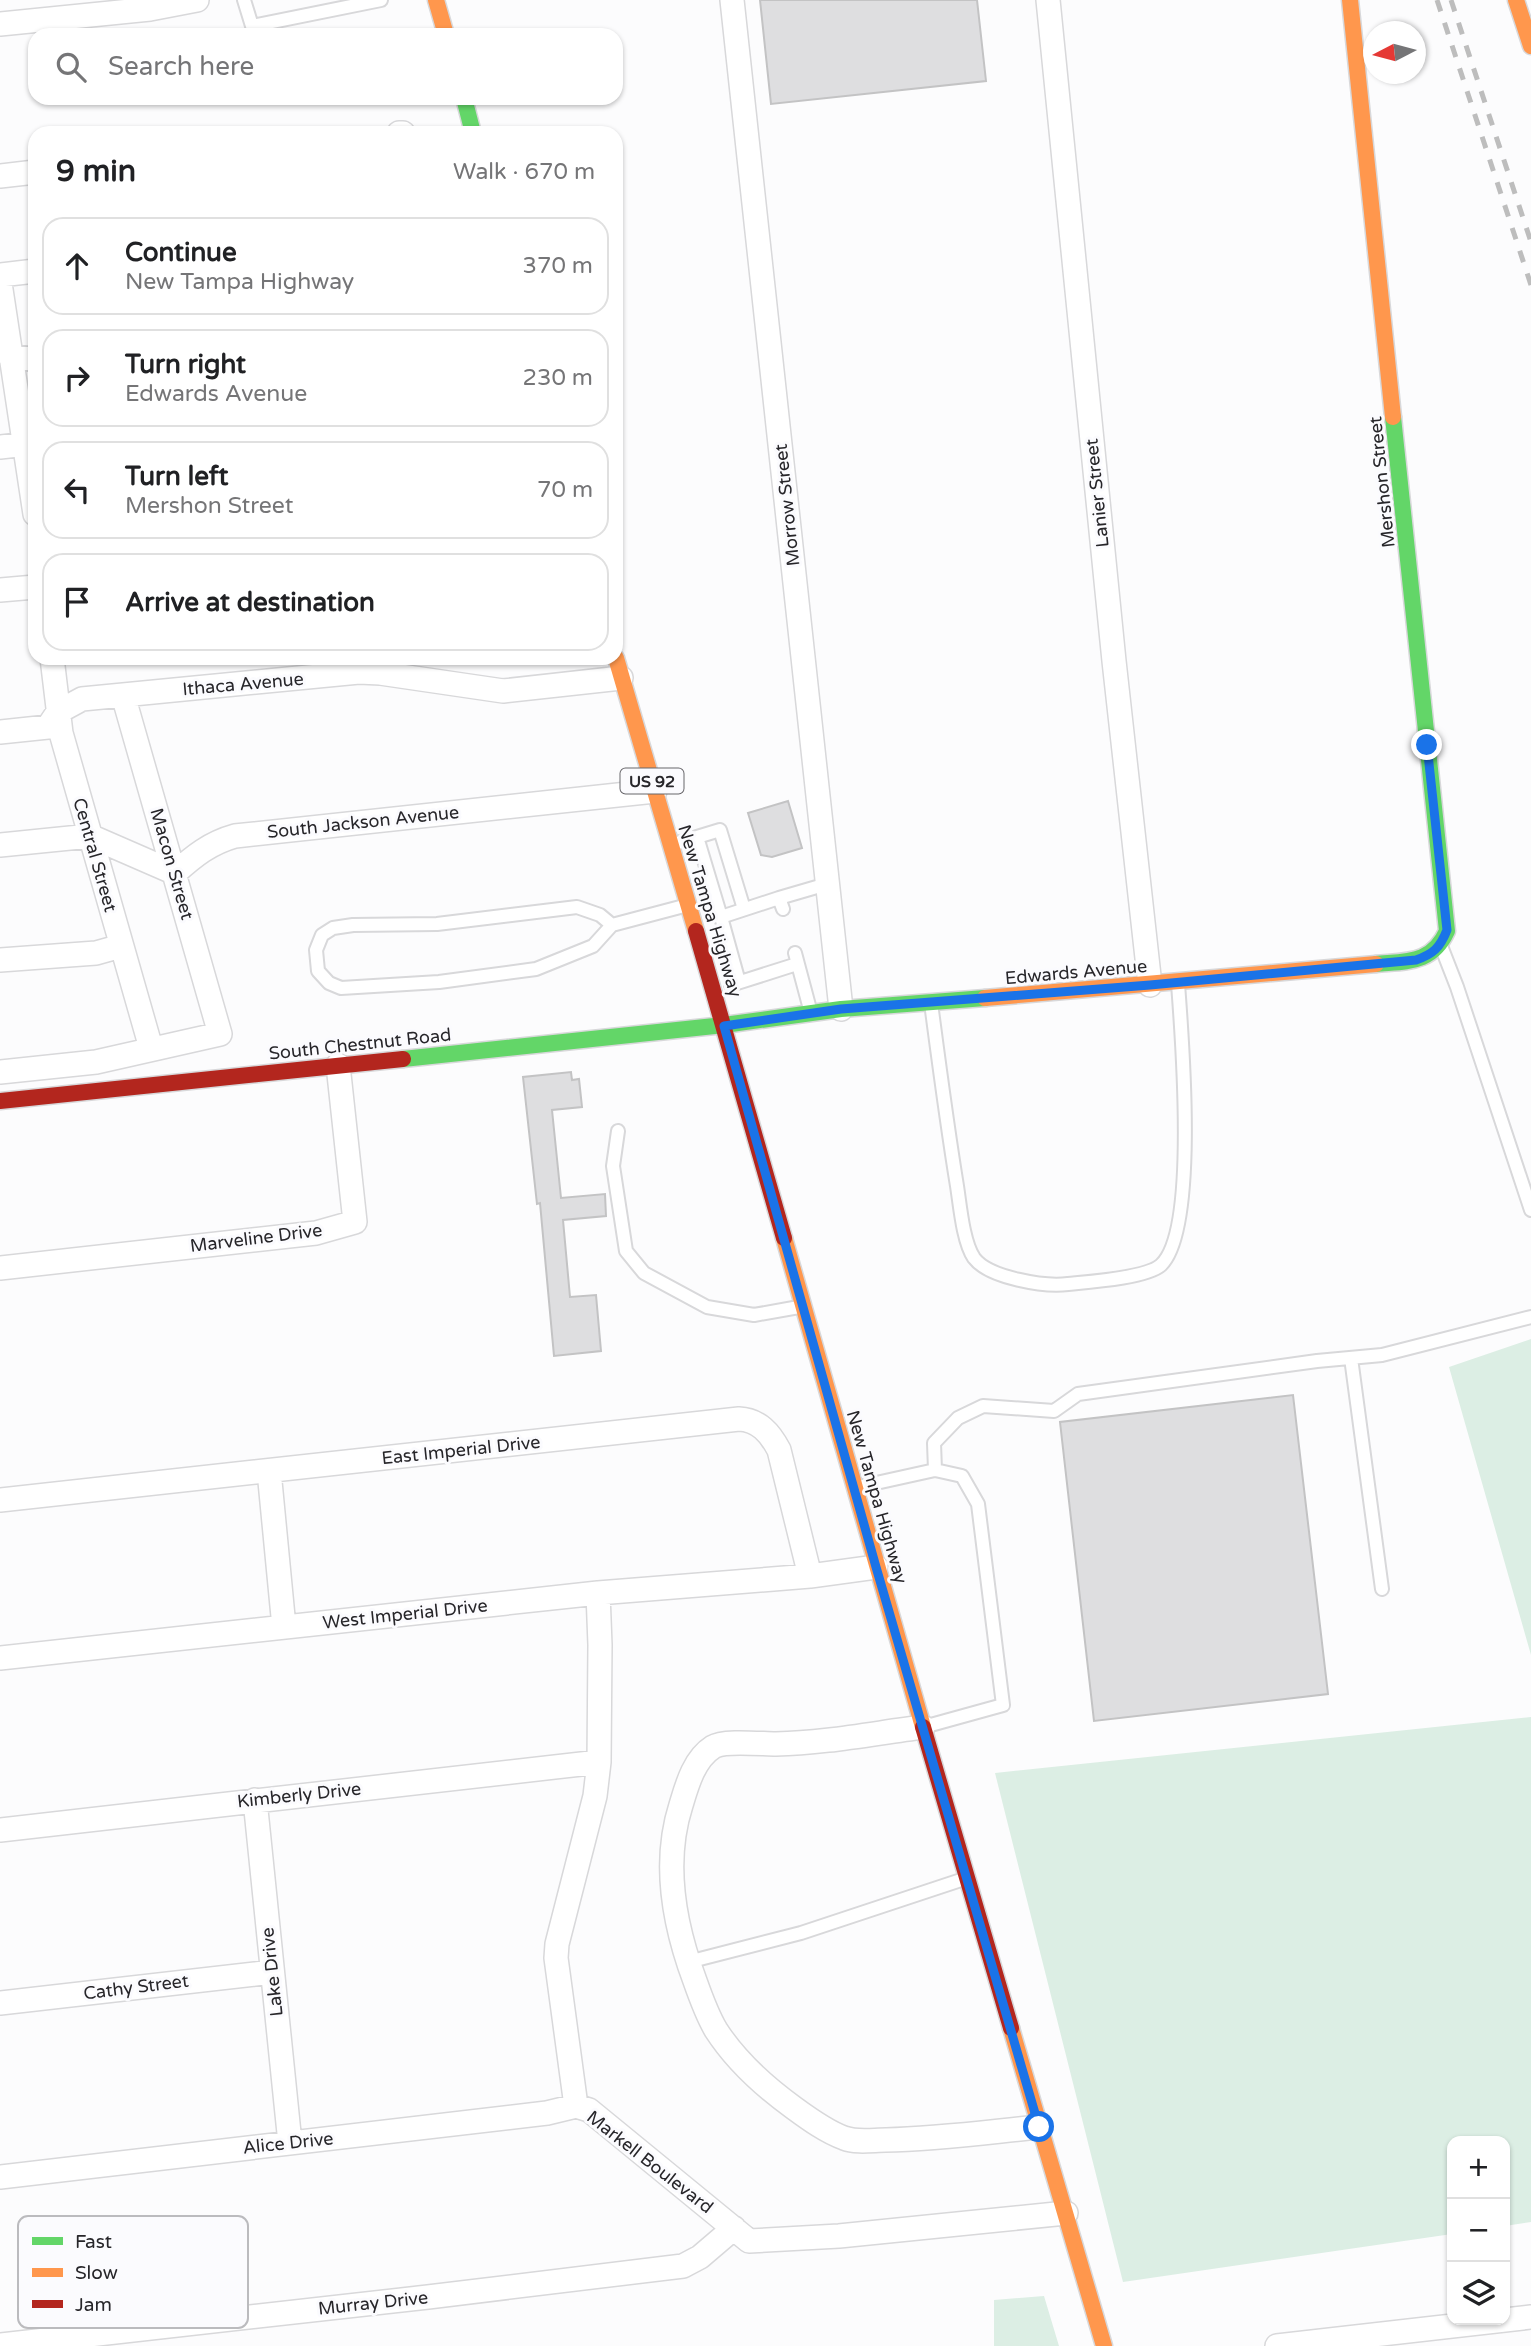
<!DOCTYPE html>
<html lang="en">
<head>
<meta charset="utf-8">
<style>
	:root { --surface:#fff; --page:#f6f6f6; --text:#202124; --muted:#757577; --line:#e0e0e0 }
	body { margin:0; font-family:"Varela Round",sans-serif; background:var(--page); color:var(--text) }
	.controls { position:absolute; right:21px; bottom:21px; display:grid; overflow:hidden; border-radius:14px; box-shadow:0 2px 5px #0004 }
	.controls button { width:63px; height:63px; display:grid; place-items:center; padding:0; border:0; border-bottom:2px solid var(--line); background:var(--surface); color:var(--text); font:35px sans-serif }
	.compass { position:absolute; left:1363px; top:21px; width:63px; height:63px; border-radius:50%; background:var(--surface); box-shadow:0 2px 5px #0004; rotate:264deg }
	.stop { position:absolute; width:21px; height:21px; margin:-16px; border:5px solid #1a73e8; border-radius:50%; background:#fff }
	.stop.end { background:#1a73e8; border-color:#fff; box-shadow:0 2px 7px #0008 }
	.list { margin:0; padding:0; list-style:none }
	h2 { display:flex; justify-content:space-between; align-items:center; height:91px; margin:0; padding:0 28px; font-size:30px }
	h2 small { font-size:23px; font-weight:400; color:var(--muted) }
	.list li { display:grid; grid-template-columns:46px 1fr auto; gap:21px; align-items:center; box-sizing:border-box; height:98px; margin:0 14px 14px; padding:0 14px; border:2px solid var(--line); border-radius:21px }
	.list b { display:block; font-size:26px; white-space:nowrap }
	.list p { margin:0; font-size:23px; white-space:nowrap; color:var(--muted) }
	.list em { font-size:23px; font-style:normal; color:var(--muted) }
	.icon { flex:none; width:38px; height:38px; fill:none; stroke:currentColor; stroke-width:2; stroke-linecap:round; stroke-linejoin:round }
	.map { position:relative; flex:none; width:1531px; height:2346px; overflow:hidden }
	.search { position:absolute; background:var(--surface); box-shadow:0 2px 5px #0004; left:28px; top:28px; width:595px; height:77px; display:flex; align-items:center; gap:18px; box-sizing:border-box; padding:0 24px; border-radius:21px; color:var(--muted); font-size:26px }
	.panel { position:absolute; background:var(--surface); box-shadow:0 2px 5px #0004; left:28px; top:126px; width:595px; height:539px; border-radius:21px }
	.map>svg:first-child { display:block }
	.green { fill:#dceee4 }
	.building { fill:#dedee0; stroke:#c3c3c4; stroke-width:2 }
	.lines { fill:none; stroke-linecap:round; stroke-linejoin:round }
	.lane-casing { stroke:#d8d8da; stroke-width:16 }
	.street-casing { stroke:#d8d8da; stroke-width:26 }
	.fast-casing { stroke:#d8d8da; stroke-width:19 }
	.slow-casing { stroke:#d8d8da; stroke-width:19 }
	.jam-casing { stroke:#d8d8da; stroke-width:19 }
	.lane { stroke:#fff; stroke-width:12 }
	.street { stroke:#fff; stroke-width:23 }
	.fast { stroke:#63d668; stroke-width:16 }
	.slow { stroke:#ff974d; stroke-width:16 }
	.jam { stroke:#b3261e; stroke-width:16 }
	.rail { stroke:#bdbdbd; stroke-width:5; stroke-dasharray:12 12; stroke-linecap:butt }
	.route { stroke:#1a73e8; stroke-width:9 }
	.labels { text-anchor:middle; stroke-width:6; stroke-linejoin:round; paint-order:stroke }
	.shield { fill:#fbfbfe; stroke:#67666a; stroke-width:2 }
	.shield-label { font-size:16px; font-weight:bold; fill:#27262a }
	.street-label { font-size:18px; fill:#27262a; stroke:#fbfbfe }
	.key { fill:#fbfbfe; stroke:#bbbbbe; stroke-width:2 }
	.key-label { font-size:19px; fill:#27262a }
</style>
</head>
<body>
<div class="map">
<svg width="1531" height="2346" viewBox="0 0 1531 2346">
	<rect width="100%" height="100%" fill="#fcfcfd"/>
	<!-- green -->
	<path class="green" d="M1531 1339V1655L1449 1367Z
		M1531 1717V2222L1505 2226V2141H1452V2234L1123 2282 995 1773Z
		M1044 2296 1059 2346H994V2300Z"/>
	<!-- building -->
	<path class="building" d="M760 0H977L986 81 771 104Z
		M788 801 802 848 772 857 761 855 748 813Z
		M571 1072 572 1080 579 1079 582 1107 552 1110 561 1198 605 1194 606 1216 563 1220 570 1297 596 1295 601 1351 554 1356 540 1203 537 1204 523 1077Z
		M1293 1395 1328 1694 1094 1721 1060 1422Z"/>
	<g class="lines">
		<defs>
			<path id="lane" d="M244 0 252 26 381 0
				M697 837 721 917
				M674 844 720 830 744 909
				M783 909 779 898 827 884
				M612 925 600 915 577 907 437 924 353 925 333 928 322 935 316 950 318 971 329 983 341 988 439 982 536 969 593 946 612 925 684 906
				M1441 946 1457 987 1531 1210
				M795 953 811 1013
				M739 982 721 917 779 898
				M731 985 797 964
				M931 1003C939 1064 947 1125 957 1186 960 1205 963 1242 974 1258 989 1278 1045 1287 1068 1284 1088 1282 1147 1278 1161 1265 1198 1230 1182 1037 1178 984
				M618 1131 613 1166 626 1251 644 1273 707 1307 754 1315 799 1307
				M1351 1358 1382 1589
				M935 1470 934 1443 958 1418 983 1406 1054 1411 1078 1394 1317 1361 1382 1355 1531 1317
				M858 1487 935 1470 962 1476 978 1504 1003 1705 927 1726
				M688 1962 801 1933 964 1879"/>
			<path id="street" d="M732 0 841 1009
				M1048 0 1114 661 1150 985
				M0 24 150 9 197 0
				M399 133H403
				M0 176 35 172
				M0 275 35 271
				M0 283 35 514
				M0 348 12 357 35 359
				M0 447 35 443
				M0 590 35 587
				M52 658 61 733 151 1048
				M0 732 48 727 58 712 82 699 359 672 380 673 503 691 621 678
				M0 845 90 836 175 873C194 856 210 843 235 836L655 791
				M0 960 96 953 121 946
				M0 1072 96 1062 220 1034 123 695
				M0 1268 316 1233 355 1222 338 1065
				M269 1471 284 1627
				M0 1500 739 1419C759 1420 770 1433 779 1450L810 1576
				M0 1658 598 1593 810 1576 876 1567
				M923 1727C875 1733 825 1743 776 1744 762 1744 724 1740 713 1747 694 1759 687 1785 681 1805 662 1864 674 1925 695 1981 701 1998 707 2015 716 2030 736 2061 765 2087 794 2108 809 2119 827 2132 844 2138 857 2143 873 2140 886 2140 937 2139 988 2132 1039 2127
				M255 1800 290 2143
				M0 1830 599 1762
				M0 2003 272 1972
				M576 2106 556 1958 557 1944 595 1796 599 1762 600 1645 598 1593
				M0 2177 547 2113 576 2106 589 2110 749 2241 839 2236 1066 2213
				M0 2345 428 2297 683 2266 700 2257 734 2228
				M1277 2346 1531 2317"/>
			<path id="fast" d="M464 98 473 133
				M1376 964C1407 961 1432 964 1447 931L1393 417
				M403 1059 724 1025 841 1009 985 998"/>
			<path id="slow" d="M436 0 446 35
				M1350 0 1393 417
				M1516 0 1531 46
				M616 658 696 931
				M985 998 1376 964
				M784 1238 923 1727
				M1011 2028 1104 2346"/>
			<path id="jam" d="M696 931 784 1238
				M0 1101 403 1059
				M923 1727 1011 2028"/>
		</defs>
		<!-- lane casing -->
		<use href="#lane" class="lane-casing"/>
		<!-- street casing -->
		<use href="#street" class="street-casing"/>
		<!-- fast casing -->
		<use href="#fast" class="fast-casing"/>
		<!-- slow casing -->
		<use href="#slow" class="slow-casing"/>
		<!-- jam casing -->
		<use href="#jam" class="jam-casing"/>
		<!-- lane -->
		<use href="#lane" class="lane"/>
		<!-- street -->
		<use href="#street" class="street"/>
		<!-- fast -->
		<use href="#fast" class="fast"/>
		<!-- slow -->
		<use href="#slow" class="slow"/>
		<!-- jam -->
		<use href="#jam" class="jam"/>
		<!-- rail -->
		<path class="rail" d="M1437 0 1531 285
			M1451 0 1531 242"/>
	</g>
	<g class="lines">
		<!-- route -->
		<path class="route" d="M1039 2127 876 1567 724 1026 841 1009 1150 985 1416 960C1433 954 1440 948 1447 930L1427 745"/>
	</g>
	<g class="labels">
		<!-- shield labels -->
		<rect class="shield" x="620.5" y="768.5" width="63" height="25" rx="5"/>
		<g class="shield-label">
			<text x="652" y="787">US 92</text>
		</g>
		<!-- street labels -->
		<g class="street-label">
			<text transform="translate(1382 482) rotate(-96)" y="6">Mershon Street</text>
			<text transform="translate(1097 493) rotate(-96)" y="6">Lanier Street</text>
			<text transform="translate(787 505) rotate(-96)" y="6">Morrow Street</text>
			<text transform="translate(243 684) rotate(-5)" y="6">Ithaca Avenue</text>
			<text transform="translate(363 822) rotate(-6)" y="6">South Jackson Avenue</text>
			<text transform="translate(95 855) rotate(74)" y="6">Central Street</text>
			<text transform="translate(172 864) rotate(74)" y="6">Macon Street</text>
			<text transform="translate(710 911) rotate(73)" y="6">New Tampa Highway</text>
			<text transform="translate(1076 972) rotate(-5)" y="6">Edwards Avenue</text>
			<text transform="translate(360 1044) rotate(-6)" y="6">South Chestnut Road</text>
			<text transform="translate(256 1238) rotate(-7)" y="6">Marveline Drive</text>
			<text transform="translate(461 1450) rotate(-6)" y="6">East Imperial Drive</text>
			<text transform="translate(877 1497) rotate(74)" y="6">New Tampa Highway</text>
			<text transform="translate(405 1614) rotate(-6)" y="6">West Imperial Drive</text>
			<text transform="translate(299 1795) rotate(-6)" y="6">Kimberly Drive</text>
			<text transform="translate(272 1972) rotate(-96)" y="6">Lake Drive</text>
			<text transform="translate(136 1987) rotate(-7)" y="6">Cathy Street</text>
			<text transform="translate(288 2143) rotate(-6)" y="6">Alice Drive</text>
			<text transform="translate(650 2162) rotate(38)" y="6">Markell Boulevard</text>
			<text transform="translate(373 2303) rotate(-6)" y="6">Murray Drive</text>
		</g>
	</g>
	<!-- legend -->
	<rect x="18" y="2216" width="230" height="112" rx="10" class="key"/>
	<rect x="32" y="2237" width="31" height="8" fill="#63d668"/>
	<rect x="32" y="2268" width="31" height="9" fill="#ff974d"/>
	<rect x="32" y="2300" width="31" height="8" fill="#b3261e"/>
	<g class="key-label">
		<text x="75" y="2248">Fast</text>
		<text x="75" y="2279">Slow</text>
		<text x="75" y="2311">Jam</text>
	</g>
</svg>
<div class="controls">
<button>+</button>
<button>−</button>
<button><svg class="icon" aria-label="layers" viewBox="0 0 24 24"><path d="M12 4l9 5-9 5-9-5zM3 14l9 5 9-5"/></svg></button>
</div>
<svg class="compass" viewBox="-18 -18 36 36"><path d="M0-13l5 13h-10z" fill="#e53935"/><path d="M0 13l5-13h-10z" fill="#757577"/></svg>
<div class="stop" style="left:1039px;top:2127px"></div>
<div class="stop end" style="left:1427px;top:745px"></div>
<div class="search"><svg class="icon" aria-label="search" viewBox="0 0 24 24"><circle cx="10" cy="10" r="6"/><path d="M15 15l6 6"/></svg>Search here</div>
<section class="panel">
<h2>9 min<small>Walk · 670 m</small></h2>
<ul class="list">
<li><svg class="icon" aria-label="ahead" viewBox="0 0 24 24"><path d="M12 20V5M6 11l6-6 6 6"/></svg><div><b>Continue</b><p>New Tampa Highway</p></div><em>370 m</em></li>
<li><svg class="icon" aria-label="right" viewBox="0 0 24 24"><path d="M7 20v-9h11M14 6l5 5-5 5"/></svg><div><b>Turn right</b><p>Edwards Avenue</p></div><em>230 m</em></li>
<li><svg class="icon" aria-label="left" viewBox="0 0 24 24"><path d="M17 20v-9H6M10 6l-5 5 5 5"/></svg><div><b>Turn left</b><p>Mershon Street</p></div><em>70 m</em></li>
<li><svg class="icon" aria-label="arrive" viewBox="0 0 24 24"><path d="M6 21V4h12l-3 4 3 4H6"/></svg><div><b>Arrive at destination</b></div></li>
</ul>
</section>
</div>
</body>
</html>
